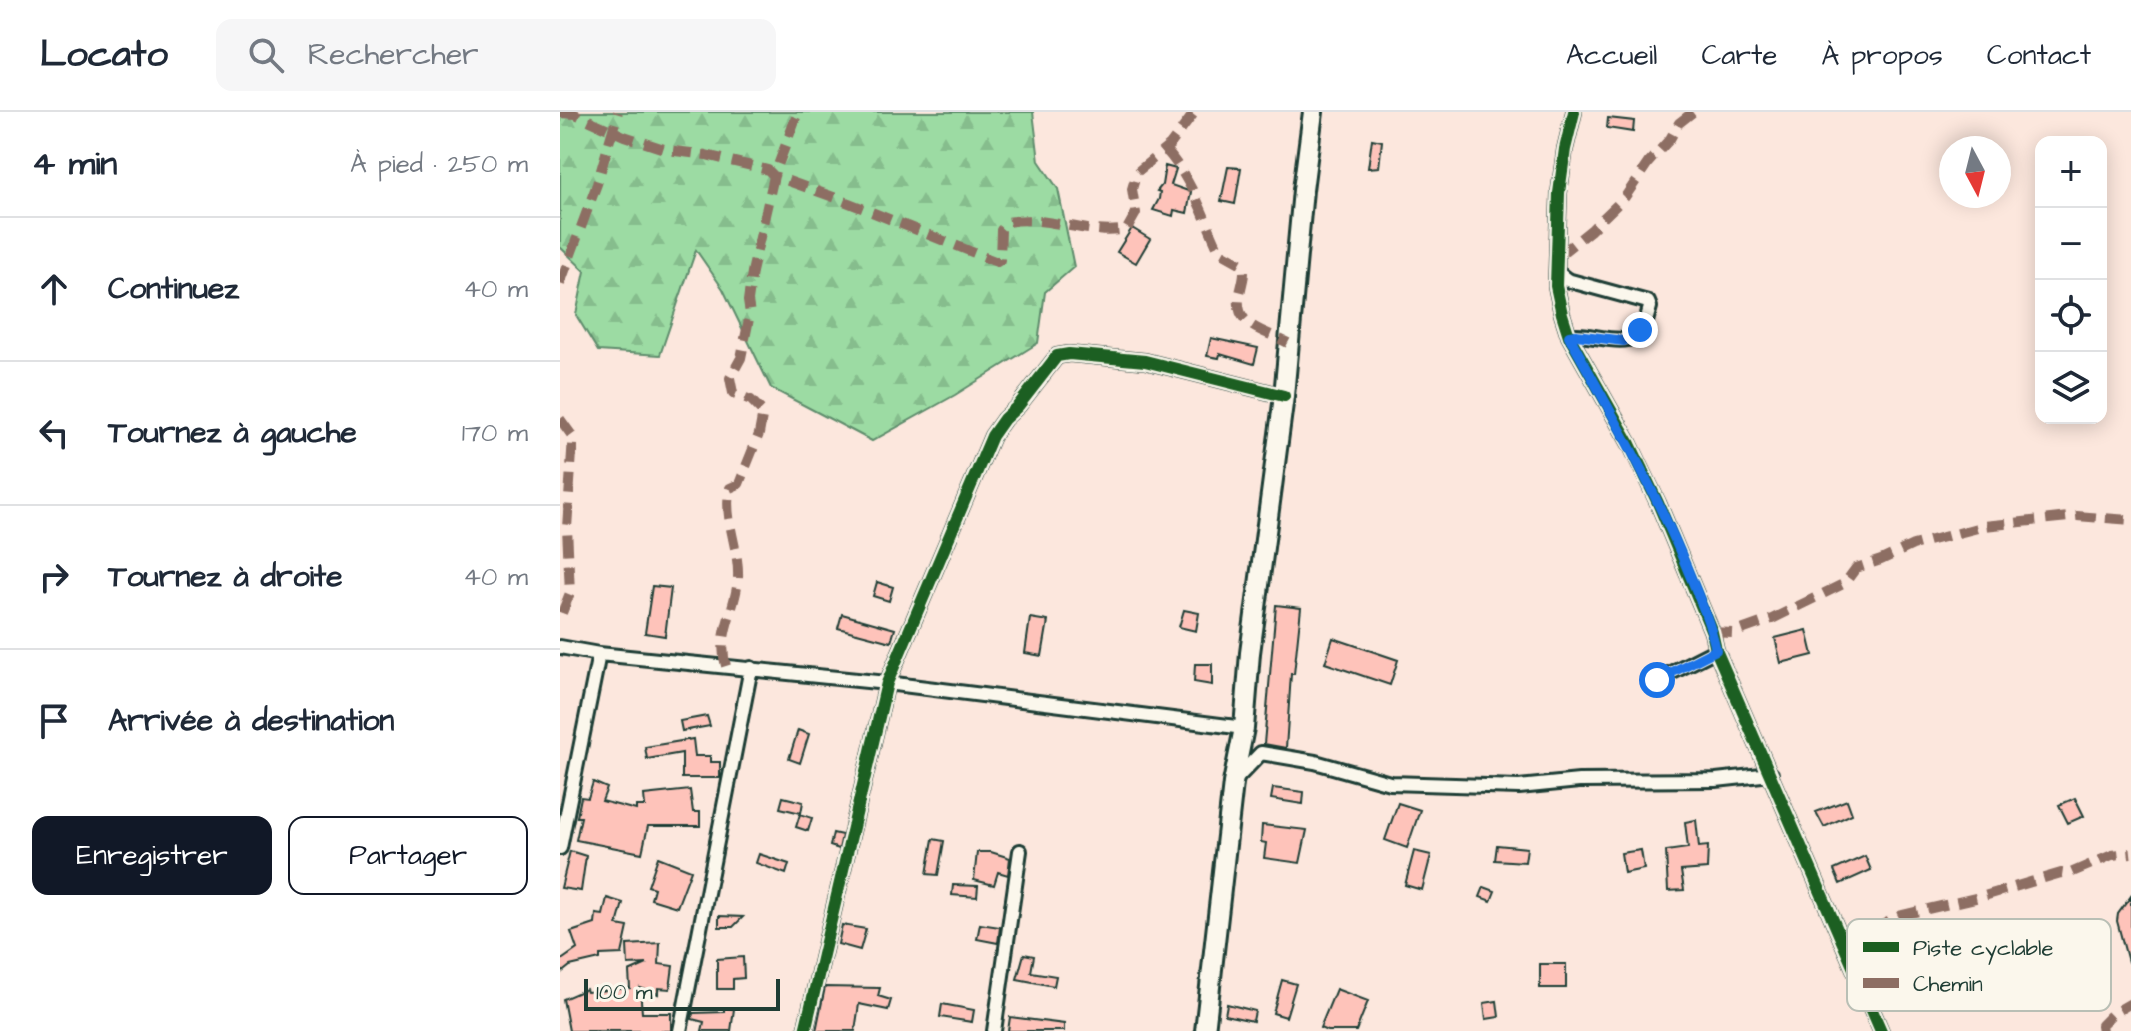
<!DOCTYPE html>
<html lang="fr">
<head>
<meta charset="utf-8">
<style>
	:root { --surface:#fff; --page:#f6f6f7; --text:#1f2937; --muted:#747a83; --line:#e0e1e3; --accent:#111827 }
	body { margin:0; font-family:"Architects Daughter",sans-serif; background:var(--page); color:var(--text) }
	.controls { position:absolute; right:24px; top:24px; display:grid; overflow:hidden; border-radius:16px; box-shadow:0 4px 20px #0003 }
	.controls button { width:72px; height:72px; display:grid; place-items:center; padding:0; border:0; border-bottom:2px solid var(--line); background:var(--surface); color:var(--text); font:40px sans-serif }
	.compass { position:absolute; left:1379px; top:24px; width:72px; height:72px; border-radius:50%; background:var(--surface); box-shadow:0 4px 20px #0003; rotate:173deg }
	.scale { position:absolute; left:24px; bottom:20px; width:196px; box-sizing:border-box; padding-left:8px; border:4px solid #1f3d34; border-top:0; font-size:22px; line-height:28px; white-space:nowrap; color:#1f3d34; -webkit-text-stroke:6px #fbf7ec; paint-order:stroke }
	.stop { position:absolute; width:24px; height:24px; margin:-18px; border:6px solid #1a73e8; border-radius:50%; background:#fff }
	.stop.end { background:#1a73e8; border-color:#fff; box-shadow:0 2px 8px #0008 }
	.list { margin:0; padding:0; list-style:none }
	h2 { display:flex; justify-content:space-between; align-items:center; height:104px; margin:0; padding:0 32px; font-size:34px }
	h2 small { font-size:26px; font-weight:400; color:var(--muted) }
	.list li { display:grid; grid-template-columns:52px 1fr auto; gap:24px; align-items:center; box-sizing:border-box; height:144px; padding:0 32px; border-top:2px solid var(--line) }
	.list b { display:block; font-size:30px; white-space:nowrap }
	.list em { font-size:26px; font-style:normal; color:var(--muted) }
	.actions { display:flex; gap:16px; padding:24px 32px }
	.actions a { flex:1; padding:18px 0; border:2px solid var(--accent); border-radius:16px; text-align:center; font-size:28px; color:var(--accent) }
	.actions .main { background:var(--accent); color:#fff }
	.icon { flex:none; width:44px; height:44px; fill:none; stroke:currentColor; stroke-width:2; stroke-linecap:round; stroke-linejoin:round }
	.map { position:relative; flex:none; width:1571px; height:919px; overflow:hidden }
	header { display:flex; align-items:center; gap:48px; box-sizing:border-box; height:112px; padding:0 40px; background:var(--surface); border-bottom:2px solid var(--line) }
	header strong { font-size:38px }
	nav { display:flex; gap:44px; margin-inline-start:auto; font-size:28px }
	.search { width:560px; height:72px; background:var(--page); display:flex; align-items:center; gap:20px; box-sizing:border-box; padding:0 28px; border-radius:16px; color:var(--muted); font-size:30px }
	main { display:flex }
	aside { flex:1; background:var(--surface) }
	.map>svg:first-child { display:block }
	.forest { fill:url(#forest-firs); stroke:#5e8c6c; stroke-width:2 }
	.building { fill:#fec3ba; stroke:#1f3d34; stroke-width:2 }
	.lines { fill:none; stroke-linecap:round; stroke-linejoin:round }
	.minor-casing { stroke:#1f3d34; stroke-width:18 }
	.secondary-casing { stroke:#1f3d34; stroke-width:24 }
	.minor { stroke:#fbf7ec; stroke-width:12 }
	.secondary { stroke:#fbf7ec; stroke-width:18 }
	.quiet { stroke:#8d6e63; stroke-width:10; stroke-dasharray:20 10; stroke-linecap:butt }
	.cycleway-casing { stroke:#fbf7ec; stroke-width:17 }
	.cycleway { stroke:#1b5e20; stroke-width:12 }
	.route { stroke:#1a73e8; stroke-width:10 }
	.key { fill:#fbf7ec; stroke:#b9bfb5; stroke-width:2 }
	.key-label { font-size:22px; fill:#1f3d34 }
</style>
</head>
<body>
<header>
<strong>Locato</strong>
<div class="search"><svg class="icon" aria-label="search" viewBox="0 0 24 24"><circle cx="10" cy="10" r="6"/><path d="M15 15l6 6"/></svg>Rechercher</div>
<nav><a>Accueil</a><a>Carte</a><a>À propos</a><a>Contact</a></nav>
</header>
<main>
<aside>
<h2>4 min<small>À pied · 250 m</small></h2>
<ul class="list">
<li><svg class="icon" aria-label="ahead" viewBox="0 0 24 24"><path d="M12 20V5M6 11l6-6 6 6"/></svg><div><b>Continuez</b></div><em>40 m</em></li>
<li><svg class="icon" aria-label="left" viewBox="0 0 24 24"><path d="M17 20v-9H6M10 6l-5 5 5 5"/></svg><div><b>Tournez à gauche</b></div><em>170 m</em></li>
<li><svg class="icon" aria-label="right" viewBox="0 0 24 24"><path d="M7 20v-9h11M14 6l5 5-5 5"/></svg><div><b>Tournez à droite</b></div><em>40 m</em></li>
<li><svg class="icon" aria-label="arrive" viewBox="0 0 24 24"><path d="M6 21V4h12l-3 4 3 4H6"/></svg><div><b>Arrivée à destination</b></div></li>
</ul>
<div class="actions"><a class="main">Enregistrer</a><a>Partager</a></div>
</aside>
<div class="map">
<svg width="1571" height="919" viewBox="0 0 1571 919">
	<defs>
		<pattern id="forest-firs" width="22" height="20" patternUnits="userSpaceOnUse" patternTransform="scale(2)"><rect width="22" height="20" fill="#9cdba3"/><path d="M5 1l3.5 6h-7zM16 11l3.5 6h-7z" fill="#86bd8d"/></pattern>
	</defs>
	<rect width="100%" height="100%" fill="#fce7dd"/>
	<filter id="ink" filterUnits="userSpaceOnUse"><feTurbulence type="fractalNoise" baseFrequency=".0125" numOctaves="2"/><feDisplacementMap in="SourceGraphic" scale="16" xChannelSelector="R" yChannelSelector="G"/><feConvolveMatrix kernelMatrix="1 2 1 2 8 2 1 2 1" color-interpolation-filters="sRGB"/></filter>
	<g filter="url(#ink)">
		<!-- forest -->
		<path class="forest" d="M0 0H473L479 49 498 77 514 155 485 180 478 231 395 283 312 329 211 276 163 177 136 138 100 243 38 239 16 203 25 159 0 135Z"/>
		<!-- building -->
		<path class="building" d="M1048 6 1074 9 1073 20 1047 16Z
			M812 27 822 29 819 55 808 56Z
			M605 54 616 57 611 73 631 80 627 101 614 98 613 104 593 98 599 87 600 80 597 79 602 73Z
			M668 55 681 56 675 92 661 89Z
			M572 116 590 127 576 151 557 140Z
			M651 226 698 236 694 252 660 242 659 246 647 244Z
			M317 470 333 475 329 489 313 484Z
			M92 474 111 476 105 524 85 521Z
			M716 493 741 496 734 562H731L726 636 704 632Z
			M624 498 639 501 636 519 619 515Z
			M282 502 335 517 331 530 278 516Z
			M470 506 488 509 482 544 465 541Z
			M1247 518 1253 543 1221 551 1215 526Z
			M773 526 838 548 830 573 765 551Z
			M635 552H652V573L634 570Z
			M147 604 150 614 122 619 120 609Z
			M238 618 249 622 240 651 229 647Z
			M133 627 135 644H150V650H160V666H122V641L87 647 85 635Z
			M33 670 47 676 42 689 76 698V694H85L84 683 130 678 133 700H140V714H88L82 741 16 728 21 705H17L21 685 28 686Z
			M713 676 744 680 743 692 711 687Z
			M223 685 243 690 241 701 220 696Z
			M1515 686 1524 704 1508 711 1499 693Z
			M1287 688 1292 702 1264 715 1256 700Z
			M838 691 860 698 847 736 825 728Z
			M240 702 252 706 248 719 236 715Z
			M1136 708 1139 735 1148 734 1147 757 1121 759 1124 778 1108 779 1106 739 1128 736 1125 710Z
			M702 713 747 718 740 751 704 746 706 731 701 730Z
			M273 721 282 723 279 737 270 734Z
			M373 727 384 729 378 763 367 762Z
			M937 733 967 736 965 750 935 748Z
			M1081 738 1084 757 1064 761 1061 741Z
			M10 739 26 744 21 779 1 776Z
			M854 739 871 743 862 778 845 773Z
			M417 740H431L450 746 448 763 438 760 434 773 414 768Z
			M199 742 229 752 226 762 196 751Z
			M1305 744 1311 758 1280 772 1274 758Z
			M98 745 131 758 117 795 91 787 94 776 88 774Z
			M393 773 418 774 417 785 392 783Z
			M924 775 935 779 931 789 920 785Z
			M1571 784V850H1568L1557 809 1558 802Z
			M47 786 63 791 57 813 68 815 62 842 40 843V847L10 854 0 862V849L17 837 11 820 35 812 36 802 43 803Z
			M159 804 183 805 173 815H159Z
			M420 812 440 815 438 831 417 827Z
			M282 813 306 817 300 838 278 832Z
			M100 831 99 852 113 854 110 877 98 876V882L80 876 82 901H111V919H9L3 887 26 877 27 880 70 876 69 860 87 852 68 853 67 833Z
			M464 842 474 844 471 860 496 864 494 874 457 867Z
			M183 845 184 866 173 867V877H157V847Z
			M980 852H1006V876H980Z
			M722 868 736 872 726 905 713 901Z
			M265 875 320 876 318 884 331 888 328 898 299 892 295 919H256Z
			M776 877 808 889 796 919H767L760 916Z
			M937 889 939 905 926 907 924 891Z
			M382 892 414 898 412 910 380 905Z
			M667 892 695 899 693 909 665 903Z
			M164 896 174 897 171 919H142L144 910 132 907 133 901 164 900Z
			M450 905 504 912V919H448Z"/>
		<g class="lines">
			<defs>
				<path id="minor" d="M1014 0 1005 37 999 81 996 174 1002 202 1009 224 1070 332 1098 391 1152 520 1156 538 1321 919
					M997 160 1007 168 1088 190 1090 195 1085 213 1068 227C1050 231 1025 220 1009 224
					M0 535 39 542 327 571 684 616
					M1097 568 1156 538
					M674 669 701 641 755 650 830 671 959 675 1019 669 1156 668 1211 662
					M0 736 39 542
					M120 919 191 556
					M245 919 327 571 432 324 444 307 458 294 497 244 509 242 585 249 724 284
					M434 919 460 739"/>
				<path id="secondary" d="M645 919 673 671 684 616 690 541 724 284 743 78 753 0"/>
			</defs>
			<!-- minor casing -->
			<use href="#minor" class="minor-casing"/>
			<!-- secondary casing -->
			<use href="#secondary" class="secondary-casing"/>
			<!-- minor -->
			<use href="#minor" class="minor"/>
			<!-- secondary -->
			<use href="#secondary" class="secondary"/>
			<!-- quiet -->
			<path class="quiet" d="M0 1 15 2 64 24 107 38 146 43 208 58 214 64 279 87 437 150 440 148 441 118 448 110C487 102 528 125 567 117L576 101 572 77 577 60 610 33 635 0
				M605 37C631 66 642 101 658 136L662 141 682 152C686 161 683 167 681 177 670 214 702 217 728 231
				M997 145 1031 118 1065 85 1088 51 1110 27 1119 11 1133 0
				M0 172 37 72 58 0
				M0 307 13 325 7 416 10 481 0 506
				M1152 520 1173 521 1212 507 1285 471 1296 456 1321 448 1353 433 1425 414 1517 404 1571 408
				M166 554C157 526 173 501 177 475 183 441 162 409 170 376L179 372 199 322 203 300 191 288 173 281 170 266 181 246 190 202 188 189 192 160 214 64 238 0
				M1285 832 1342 803 1424 784 1501 761 1508 762 1552 743 1571 741
				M1542 919 1541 913 1552 902 1571 891"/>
			<defs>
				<path id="cycleway" d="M1014 0 1005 37 999 81 996 174 1002 202 1009 224 1070 332 1098 391 1152 520 1156 538 1321 919
					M245 919 327 571 432 324 444 307 458 294 497 244 509 242 585 249 724 284"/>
			</defs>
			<!-- cycleway casing -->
			<use href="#cycleway" class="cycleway-casing"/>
			<!-- cycleway -->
			<use href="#cycleway" class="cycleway"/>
		</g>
	</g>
	<g class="lines" filter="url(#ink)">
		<!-- route -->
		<path class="route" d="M1080 218 1064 229 1016 223 1009 224C1051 301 1094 375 1127 456 1138 483 1150 509 1156 538L1097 568"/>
	</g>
	<!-- legend -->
	<rect x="1287" y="807" width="264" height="92" rx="12" class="key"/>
	<rect x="1303" y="830" width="36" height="10" fill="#1b5e20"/>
	<rect x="1303" y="866" width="36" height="10" fill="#8d6e63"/>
	<g class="key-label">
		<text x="1353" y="843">Piste cyclable</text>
		<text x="1353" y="879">Chemin</text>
	</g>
</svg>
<div class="controls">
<button>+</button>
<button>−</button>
<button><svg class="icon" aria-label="locate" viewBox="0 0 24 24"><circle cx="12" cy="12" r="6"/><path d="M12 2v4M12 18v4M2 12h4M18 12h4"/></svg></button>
<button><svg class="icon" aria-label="layers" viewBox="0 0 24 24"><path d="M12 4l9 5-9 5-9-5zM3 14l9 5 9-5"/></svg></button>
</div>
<svg class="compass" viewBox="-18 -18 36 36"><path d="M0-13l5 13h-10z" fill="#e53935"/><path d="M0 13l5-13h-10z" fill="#747a83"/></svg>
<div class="scale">100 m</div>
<div class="stop" style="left:1097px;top:568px"></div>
<div class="stop end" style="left:1080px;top:218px"></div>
</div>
</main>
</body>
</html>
